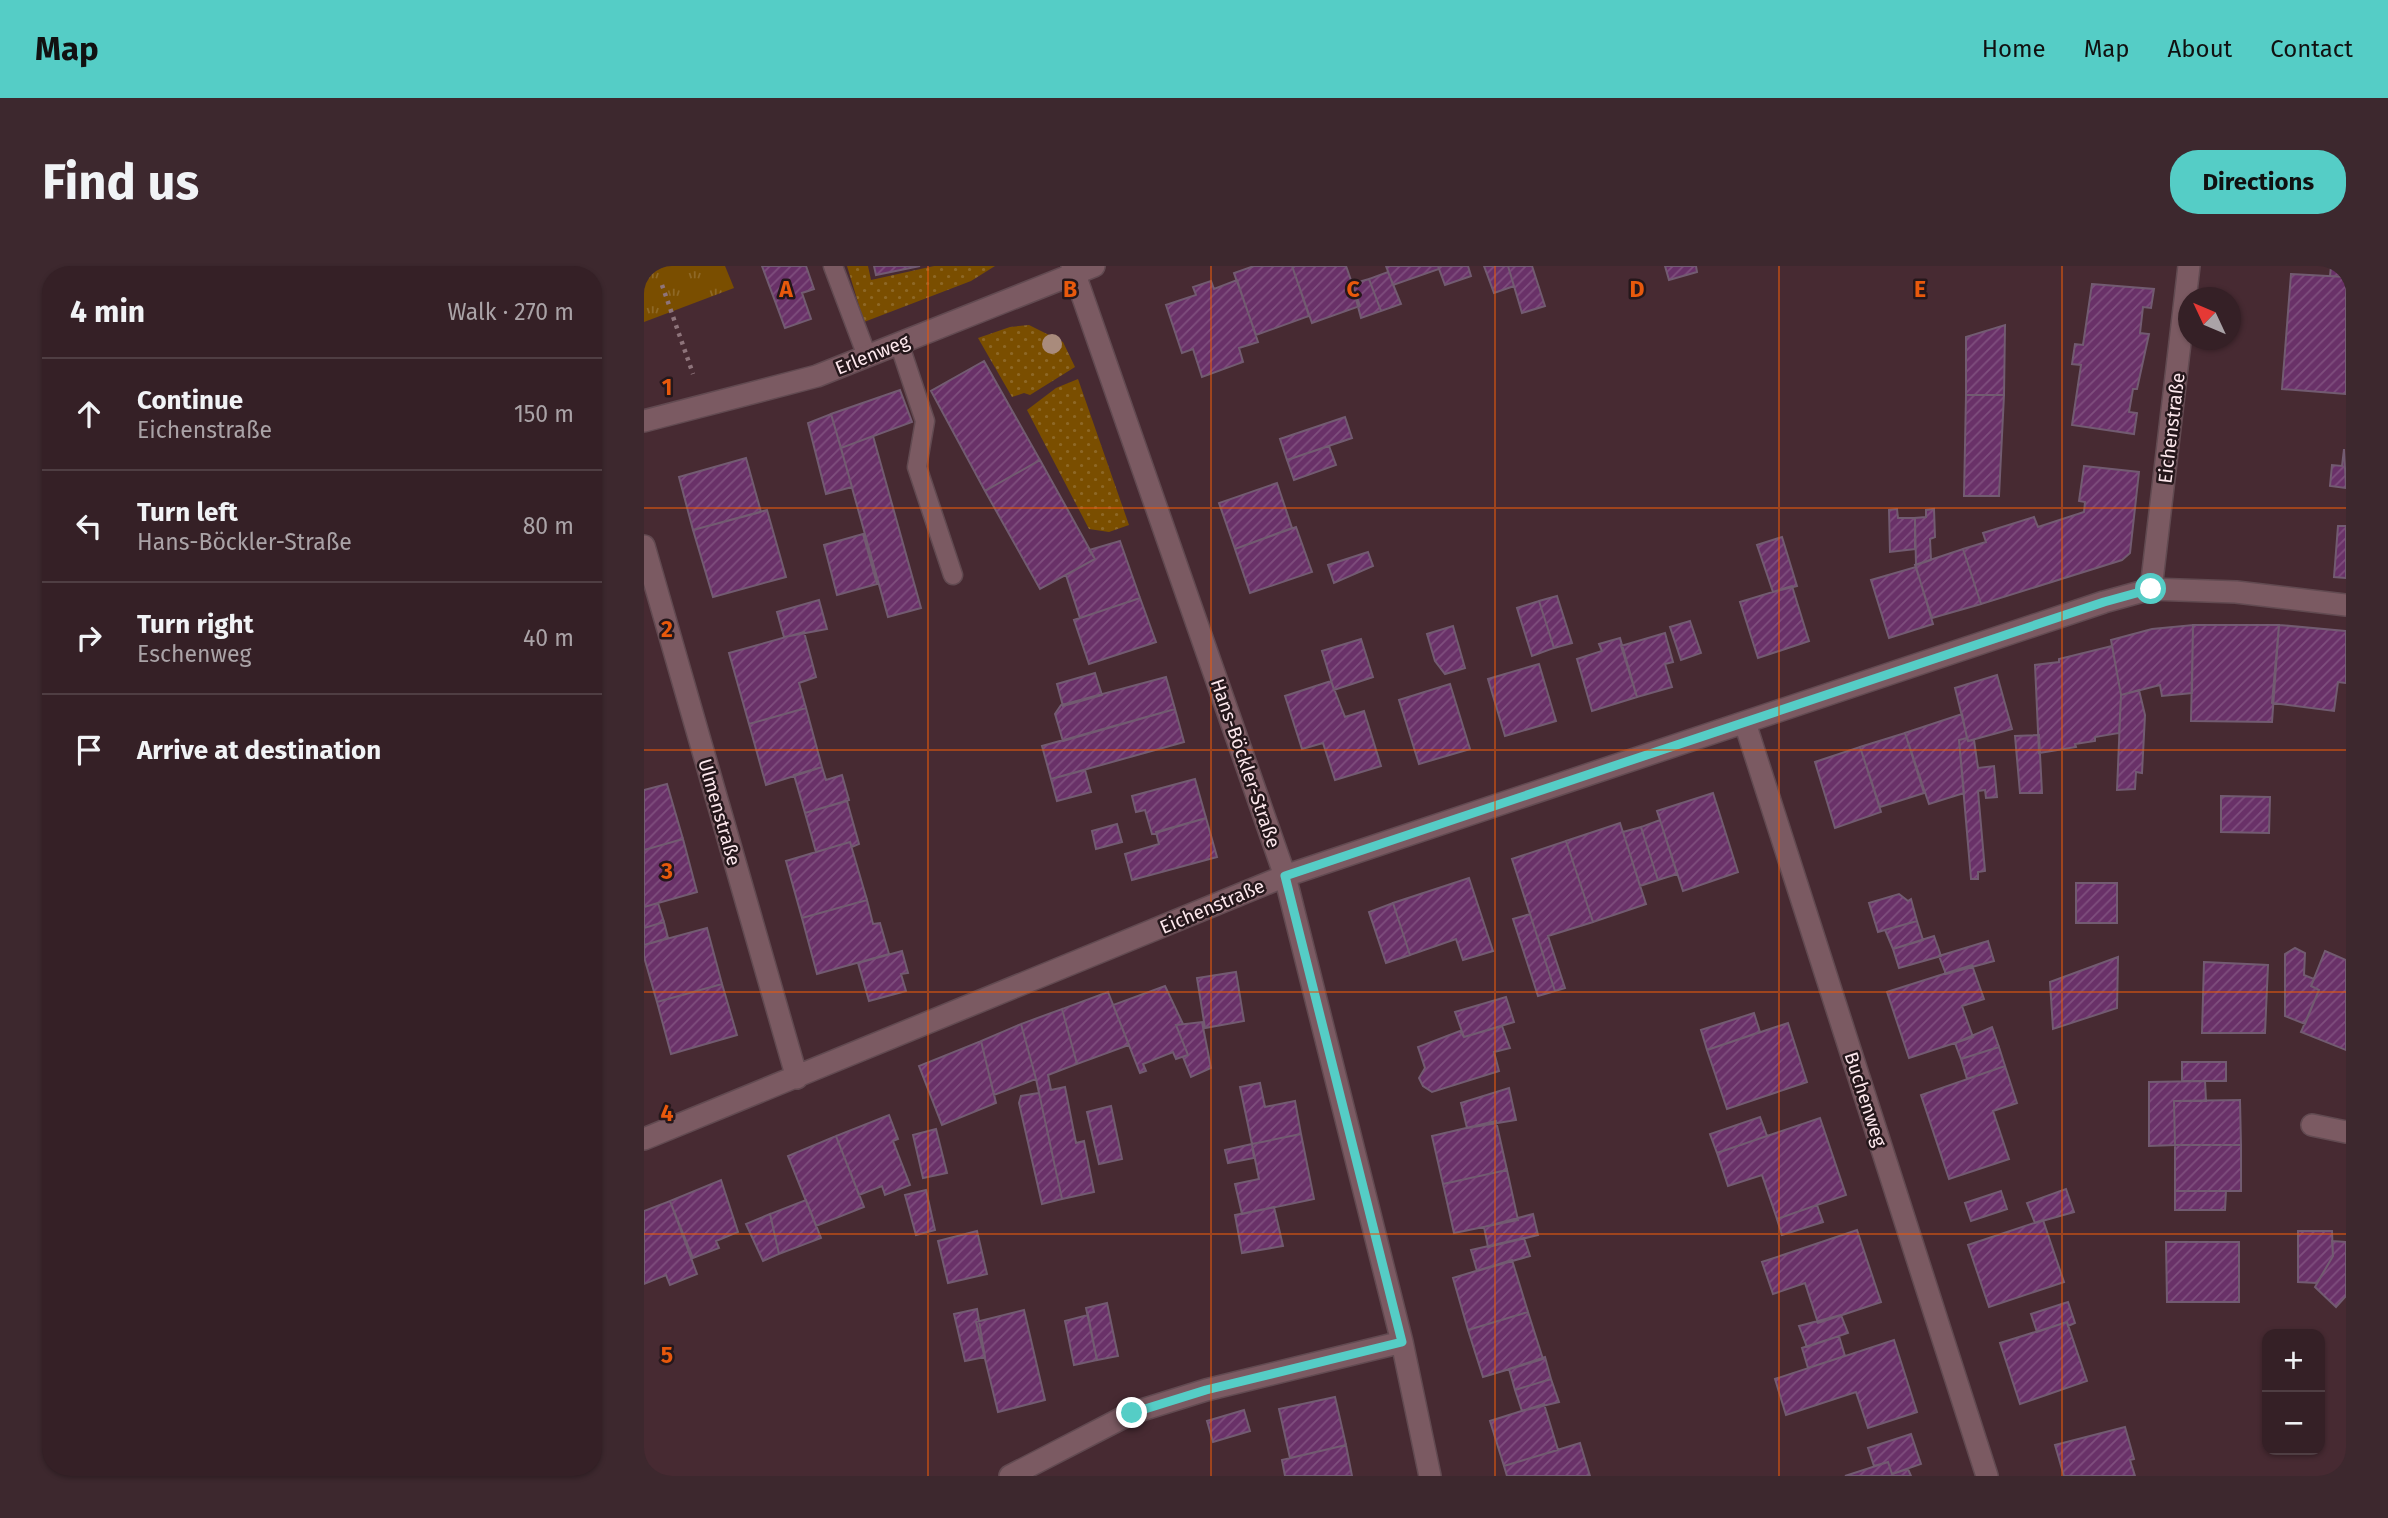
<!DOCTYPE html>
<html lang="en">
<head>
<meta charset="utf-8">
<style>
	:root { --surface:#352026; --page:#3d282e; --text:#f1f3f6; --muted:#aaa3a7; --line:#4f3e43; --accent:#55cdc6 }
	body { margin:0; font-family:"Fira Sans",sans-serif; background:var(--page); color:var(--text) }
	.controls { position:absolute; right:21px; bottom:21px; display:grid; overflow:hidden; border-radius:14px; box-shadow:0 2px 5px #0004 }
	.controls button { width:63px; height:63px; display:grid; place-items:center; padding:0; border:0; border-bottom:2px solid var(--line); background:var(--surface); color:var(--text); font:35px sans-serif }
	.compass { position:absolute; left:1534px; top:21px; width:63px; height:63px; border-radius:50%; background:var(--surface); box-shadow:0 2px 5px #0004; rotate:314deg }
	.stop { position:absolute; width:21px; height:21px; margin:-16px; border:5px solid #55cdc6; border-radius:50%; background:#fff }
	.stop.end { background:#55cdc6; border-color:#fff; box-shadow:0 2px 7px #0008 }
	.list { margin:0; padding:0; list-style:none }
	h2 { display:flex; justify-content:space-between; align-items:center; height:91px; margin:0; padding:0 28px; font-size:30px }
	h2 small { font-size:23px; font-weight:400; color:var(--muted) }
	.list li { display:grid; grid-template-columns:46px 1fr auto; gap:21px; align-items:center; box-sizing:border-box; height:112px; padding:0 28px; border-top:2px solid var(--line) }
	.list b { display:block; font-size:26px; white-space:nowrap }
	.list p { margin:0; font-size:23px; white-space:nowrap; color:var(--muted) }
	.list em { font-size:23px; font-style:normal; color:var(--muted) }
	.icon { flex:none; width:38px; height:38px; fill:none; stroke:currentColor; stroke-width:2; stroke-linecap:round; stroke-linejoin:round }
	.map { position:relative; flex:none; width:1702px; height:1210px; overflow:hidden; border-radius:28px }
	header { display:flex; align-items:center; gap:42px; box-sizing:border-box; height:98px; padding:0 35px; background:var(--accent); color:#111 }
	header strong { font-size:33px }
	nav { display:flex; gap:38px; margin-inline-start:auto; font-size:24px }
	.intro { display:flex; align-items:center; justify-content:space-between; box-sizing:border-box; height:168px; padding:0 42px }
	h1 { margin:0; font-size:49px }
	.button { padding:18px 32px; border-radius:28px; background:var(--accent); color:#111; font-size:24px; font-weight:700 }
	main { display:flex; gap:42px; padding:0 42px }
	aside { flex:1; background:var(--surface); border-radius:28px; box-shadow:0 2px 5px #0004 }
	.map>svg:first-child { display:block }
	.grass { fill:url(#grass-dots) }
	.park { fill:url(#park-tufts) }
	.building { fill:url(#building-hatch); stroke:#725b71; stroke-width:2 }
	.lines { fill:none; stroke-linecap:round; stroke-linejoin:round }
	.service-casing { stroke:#624a51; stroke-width:21 }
	.minor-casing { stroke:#624a51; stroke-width:24 }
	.path { stroke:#8e747b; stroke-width:4.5; stroke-dasharray:3.5 5; stroke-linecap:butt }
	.service { stroke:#7b5a62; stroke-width:18 }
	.minor { stroke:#7b5a62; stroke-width:21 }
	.tree { fill:#a98b7c }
	.route { stroke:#55cdc6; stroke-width:9 }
	.grid { fill:none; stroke:#e8590c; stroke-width:2; stroke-opacity:0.55 }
	.labels { text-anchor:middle; stroke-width:5; stroke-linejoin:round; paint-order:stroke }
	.street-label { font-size:19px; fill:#fde8ed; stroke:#25171b }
	.grid-label { font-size:23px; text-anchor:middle; font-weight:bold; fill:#e8590c; stroke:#25171b; stroke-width:5; stroke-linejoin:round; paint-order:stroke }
</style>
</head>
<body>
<header>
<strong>Map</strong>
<nav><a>Home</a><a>Map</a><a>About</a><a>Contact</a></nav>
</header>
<div class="intro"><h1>Find us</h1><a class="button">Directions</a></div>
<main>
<aside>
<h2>4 min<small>Walk · 270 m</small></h2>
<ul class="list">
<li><svg class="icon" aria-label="ahead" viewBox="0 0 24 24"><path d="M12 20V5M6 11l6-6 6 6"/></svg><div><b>Continue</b><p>Eichenstraße</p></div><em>150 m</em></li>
<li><svg class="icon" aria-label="left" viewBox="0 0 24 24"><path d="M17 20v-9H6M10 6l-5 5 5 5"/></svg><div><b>Turn left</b><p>Hans-Böckler-Straße</p></div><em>80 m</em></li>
<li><svg class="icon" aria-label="right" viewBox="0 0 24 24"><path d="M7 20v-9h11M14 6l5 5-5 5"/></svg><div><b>Turn right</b><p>Eschenweg</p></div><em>40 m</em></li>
<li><svg class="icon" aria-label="arrive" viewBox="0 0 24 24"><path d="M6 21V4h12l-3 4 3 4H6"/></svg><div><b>Arrive at destination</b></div></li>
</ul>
</aside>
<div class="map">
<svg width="1702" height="1210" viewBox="0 0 1702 1210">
	<defs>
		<pattern id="grass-dots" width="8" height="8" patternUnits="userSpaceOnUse" patternTransform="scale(1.75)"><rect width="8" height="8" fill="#7a4e00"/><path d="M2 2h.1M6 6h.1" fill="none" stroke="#8e6826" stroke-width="1.8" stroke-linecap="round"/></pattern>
		<pattern id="park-tufts" width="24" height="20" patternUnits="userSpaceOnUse" patternTransform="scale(1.75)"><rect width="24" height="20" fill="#7a4e00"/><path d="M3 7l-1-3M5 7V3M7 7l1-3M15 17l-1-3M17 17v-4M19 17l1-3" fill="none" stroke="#8e6826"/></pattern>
		<pattern id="building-hatch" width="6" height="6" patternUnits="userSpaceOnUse" patternTransform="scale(1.75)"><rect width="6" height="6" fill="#693168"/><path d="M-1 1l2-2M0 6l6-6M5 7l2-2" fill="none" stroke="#7f4f7e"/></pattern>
	</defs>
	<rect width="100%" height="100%" fill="#472a32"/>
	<!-- grass -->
	<path class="grass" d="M203 0H224L227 14 290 0H351L327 15 220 56Z
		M385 59 419 76 431 101 386 129 380 127 368 131 334 72 366 61Z
		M434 113 485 259 465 266 445 263 383 144 412 122Z"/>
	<!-- park -->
	<path class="park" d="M0 0H81L90 22 0 56Z"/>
	<!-- building -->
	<path class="building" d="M118 0H162L170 23 158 27 167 53 141 62Z
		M230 0H276L232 9Z
		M610 0H648L665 50 612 69 590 7Z
		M648 0H702L716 40 668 57Z
		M742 0H794L795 3 749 19Z
		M794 0H824L827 10 801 19Z
		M840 0H864L870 20 850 27Z
		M864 0H888L901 40 878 47Z
		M1021 0H1052L1053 6 1025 14Z
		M1687 0H1702V11L1686 10Z
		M744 6 757 38 737 45 725 13Z
		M1647 8 1702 11V128L1638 123Z
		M725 13 737 45 717 52 708 18Z
		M593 14 614 76 595 82 599 96 558 111 549 83 538 87 522 39 552 29 549 21 567 15 570 23Z
		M1448 18 1510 23 1507 42 1499 41 1496 67 1505 68 1493 123H1489L1485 146 1493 147 1490 168 1428 159 1437 99 1428 98 1431 78 1439 79Z
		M1361 59 1360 129H1322V71Z
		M340 95 396 194 341 225 287 125Z
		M256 124 268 156 197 182 187 148Z
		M1322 129H1360L1355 230H1320Z
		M187 148 208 221 182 228 164 157Z
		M701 151 708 172 643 194 636 173Z
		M229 170 277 342 244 351 197 182Z
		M685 180 692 199 650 214 643 194Z
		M1700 183 1702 222 1686 220 1688 199 1698 200Z
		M102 192 117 246 49 264 35 211Z
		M396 194 451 293 396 323 341 225Z
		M1440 200 1495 206 1486 287 1478 294 1337 338 1319 283 1342 276 1339 267 1390 251 1394 261 1440 246 1441 236 1435 235Z
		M633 217 648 262 591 283 575 237Z
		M1253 243 1254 252H1271V283L1246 286 1245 244Z
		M1290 243 1291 271 1286 273 1287 294 1272 299 1271 252 1282 251V244Z
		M123 244 142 311 69 331 49 264Z
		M1694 260H1702V312L1690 311Z
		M652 261 668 306 606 327 591 283Z
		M219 268 233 318 193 329 180 279Z
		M1138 271 1153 320 1129 326 1113 279Z
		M476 275 496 332 436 352 422 309 451 293 445 284Z
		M1319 283 1337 338 1288 352 1271 299Z
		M724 286 729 300 690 317 684 299Z
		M1272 301 1289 358 1245 372 1227 314Z
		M1148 320 1165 375 1114 392 1096 336Z
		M913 330 928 377 910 382 895 335Z
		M496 332 512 376 445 398 430 354Z
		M175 334 183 363 140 371 133 346Z
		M895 335 910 382 888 390 873 342Z
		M1046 355 1057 387 1037 394 1026 361Z
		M1549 359H1635L1628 456 1547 455Z
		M1549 359 1548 427 1518 430 1516 419 1477 429 1467 374 1508 363Z
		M1635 359 1702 365V417L1694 416 1690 445 1628 437Z
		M809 360 821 402 801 408 791 395 783 368Z
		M160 366 172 411 155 417 162 442 105 458 85 387Z
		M1021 367 1029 396 1021 398 1028 421 993 431 977 380Z
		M976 372 993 431 948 445 933 393 958 385 955 378Z
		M717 373 729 411 690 424 678 385Z
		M1468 380 1477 429 1475 467 1451 471V475L1431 478 1432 481 1395 487 1391 399 1415 396V393Z
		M895 398 912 455 861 470 844 413Z
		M451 407 458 429 419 440 413 418Z
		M1353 409 1368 463 1324 475 1311 422Z
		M522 411 531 443 419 475 411 448 417 439Z
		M687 415 701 451 720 445 737 500 691 514 679 477 658 483 641 430Z
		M806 418 826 483 775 498 755 434Z
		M1495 424 1501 449 1498 507 1492 506 1491 523 1473 524 1477 429Z
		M162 442 178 501 122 519 105 458Z
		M531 443 540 476 407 513 398 480Z
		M1318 448 1323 472 1315 474 1320 527 1285 538 1261 467Z
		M1261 467 1280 527 1236 541 1216 481Z
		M1395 469 1398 527H1376L1371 470Z
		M1323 472 1324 475 1330 474 1334 502 1350 500 1353 531 1342 532 1341 524 1334 525 1341 605 1334 606V613H1327L1315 474Z
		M1216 481 1237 546 1191 562 1171 496Z
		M178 501 182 514 198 509 205 534 161 547 150 509Z
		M441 504 447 526 413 535 407 513Z
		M551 513 562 552 508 568 501 544 492 546 488 530Z
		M23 518 39 573 0 584V524Z
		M1069 527 1094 606 1039 625 1013 545Z
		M1577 530 1626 531 1625 567 1577 566Z
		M203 535 215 578 208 581 206 576 172 586 161 547Z
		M562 552 573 591 488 614 481 588 515 578 512 566Z
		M1016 554 1033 608 1014 614 997 561Z
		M976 557 1002 638 949 656 922 575Z
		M473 558 478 576 452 583 448 565Z
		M997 561 1014 614 996 620 979 566Z
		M39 573 53 626 0 641V584Z
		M922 575 949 656 904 670 921 722 911 725 868 593Z
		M206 576 223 634 158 652 142 595Z
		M825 612 849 685 819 694 812 673 766 689 749 637Z
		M1432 617H1473V657H1432Z
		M1255 628 1264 635 1267 633 1273 655 1234 666 1225 637Z
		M223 634 229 658 236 657 245 688 173 708 158 652Z
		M14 637 20 656 0 662V641Z
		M749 637 766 689 742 697 725 646Z
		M886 648 911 725 894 730 869 653Z
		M1273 655 1279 674 1249 683 1241 664Z
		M20 656 24 672 0 679V662Z
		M63 662 78 718 13 736 0 691V679Z
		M1290 670 1297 690 1255 702 1249 683Z
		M1344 675 1350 695 1302 708 1295 690Z
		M1651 682 1661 687 1660 709 1670 713 1667 720 1675 724 1661 758 1641 750V688Z
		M258 685 264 707 257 708 262 725 225 735 214 697Z
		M1681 685 1702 694V784L1657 766 1675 724 1667 720Z
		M1474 691 1473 742 1409 763 1406 716Z
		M1560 696 1624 699 1621 767H1558Z
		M1328 699 1340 733 1318 740 1329 771 1265 792 1243 726Z
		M592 706 600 755 561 762 553 712Z
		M78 718 93 769 27 788 13 736Z
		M521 720 539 758 532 759 544 789 532 793 529 786 499 798 502 805 496 807 469 739Z
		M464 726 485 779 433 798 418 743Z
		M862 731 870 756 820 771 811 746Z
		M418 743 433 798 404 809 407 824 421 821 432 877 440 875 450 926 418 933 392 813 377 758Z
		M1110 747 1116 766 1063 784 1057 764Z
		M558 756 567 802 547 811 539 791 544 789 532 759Z
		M1144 757 1163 816 1083 843 1063 784Z
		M377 758 392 813 350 829 337 775Z
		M858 760 866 782 850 786 855 805 788 826 779 820 775 812 781 802 774 781 816 765 820 771Z
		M1348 761 1355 781 1317 793 1311 777Z
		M337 775 352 837 298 859 275 800Z
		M1355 781 1361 800 1323 813 1317 793Z
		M1538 796H1582V815H1538Z
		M1361 800 1373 837 1349 845 1365 893 1305 913 1277 829Z
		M1561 815 1562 835H1530L1531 879 1505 880V816Z
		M616 817 621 841 651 835 657 868 608 878 596 821Z
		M865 822 872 854 823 862 817 837Z
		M395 827 418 933 398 938 375 837 377 830Z
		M1596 834 1597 879H1531L1530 835Z
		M467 840 478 893 455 898 443 846Z
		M245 849 254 873 249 875 266 919 241 929 238 920 215 929 192 870Z
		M1116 851 1123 870 1073 887 1066 868Z
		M1176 852 1202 929 1133 953 1118 909 1084 920 1073 887Z
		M852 855 863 904 799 918 788 870Z
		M292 863 303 907 279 912 269 869Z
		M657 868 670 933 598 948 591 918 615 913 608 878Z
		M192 870 220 941 172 960 144 890Z
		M608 878 610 892 584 897 581 884Z
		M1531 879H1597V925H1531Z
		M863 904 874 954 810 967 799 918Z
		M77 914 94 966 72 975 75 982 49 992 26 935Z
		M1422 923 1430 946 1391 957 1383 937Z
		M282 924 291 964 272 969 261 929Z
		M1357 925 1363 943 1327 955 1321 937Z
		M1531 925H1582L1581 944H1531Z
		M162 934 177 972 135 988 126 948Z
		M26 935 53 1008 26 1019 22 1009 0 1018V945Z
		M1173 939 1179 956 1138 969 1133 953Z
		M630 941 639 980 598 987 591 949Z
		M126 948 135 988 119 995 102 958Z
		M889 948 894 969 844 981 840 961Z
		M1399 954 1420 1016 1345 1041 1324 979Z
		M1213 964 1237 1036 1174 1057 1161 1017 1129 1028 1118 996Z
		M333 965 343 1008 304 1017 294 975Z
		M1654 965H1688L1689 990 1673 1017 1654 1016Z
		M880 972 886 990 833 1005 827 984Z
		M1688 975 1702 976V1030L1692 1041 1671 1021 1689 990Z
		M1522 976H1595V1036H1523Z
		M868 994 884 1046 824 1064 809 1012Z
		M1424 1036 1431 1057 1424 1060 1423 1056 1393 1066 1387 1048Z
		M463 1037 474 1090 453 1094 442 1042Z
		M333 1043 341 1091 321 1095 310 1048Z
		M380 1044 401 1134 354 1146 332 1056Z
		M884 1046 899 1093 839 1111 824 1064Z
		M444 1049 453 1094 430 1099 421 1055Z
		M1197 1049 1204 1067 1163 1081 1155 1060Z
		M1423 1056 1443 1115 1376 1138 1356 1077Z
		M1195 1070 1201 1090 1164 1102 1158 1082Z
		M1250 1074 1273 1146 1224 1162 1212 1126 1142 1149 1131 1113Z
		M901 1091 907 1113 871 1124 865 1103Z
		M907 1113 915 1136 878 1145 871 1124Z
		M691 1131 702 1179 646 1192 635 1143Z
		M900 1138 914 1184 860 1200 846 1155Z
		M600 1144 606 1165 569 1176 563 1155Z
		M1481 1161 1490 1193 1486 1194 1491 1210H1420L1411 1179Z
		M1267 1168 1277 1198 1248 1208 1244 1196 1230 1200 1224 1182Z
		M936 1177 946 1210H863L860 1200Z
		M702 1179 708 1210H641L638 1194Z
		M1244 1196 1248 1208 1264 1203 1267 1210H1201Z"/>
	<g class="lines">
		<defs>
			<path id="service" d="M189 0 223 90
				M255 77 281 155 273 201 309 309"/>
			<path id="minor" d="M428 0 641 610 758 1076 786 1210
				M0 155 173 110 450 0
				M0 280 153 812
				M1507 323 1545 0
				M1101 457 1343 1210
				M1668 859 1702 866
				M0 873 641 610 1460 336 1507 323 1592 326 1702 339
				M366 1210 488 1147 562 1124 758 1076"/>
		</defs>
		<!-- service casing -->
		<use href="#service" class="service-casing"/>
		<!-- minor casing -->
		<use href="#minor" class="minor-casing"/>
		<!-- path -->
		<path class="path" d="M18 19 49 108"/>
		<!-- service -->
		<use href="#service" class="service"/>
		<!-- minor -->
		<use href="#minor" class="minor"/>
	</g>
	<!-- trees -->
	<circle class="tree" cx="408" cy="78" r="10"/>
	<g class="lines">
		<!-- route -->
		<path class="route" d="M488 1147 562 1124 758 1076 641 610 1460 336 1507 323"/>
	</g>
	<!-- grid -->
	<path class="grid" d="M284 0V1210M567 0V1210M851 0V1210M1135 0V1210M1418 0V1210M0 242H1702M0 484H1702M0 726H1702M0 968H1702"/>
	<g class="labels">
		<!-- street labels -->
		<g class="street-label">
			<text transform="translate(228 88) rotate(-22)" y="7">Erlenweg</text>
			<text transform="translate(1527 162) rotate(-83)" y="7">Eichenstraße</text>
			<text transform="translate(602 497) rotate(71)" y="7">Hans-Böckler-Straße</text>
			<text transform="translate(76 546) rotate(74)" y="7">Ulmenstraße</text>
			<text transform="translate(568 640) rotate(-23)" y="7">Eichenstraße</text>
			<text transform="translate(1222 833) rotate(72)" y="7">Buchenweg</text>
		</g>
	</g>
	<g class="grid-label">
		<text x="142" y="31">A</text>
		<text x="426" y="31">B</text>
		<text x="709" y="31">C</text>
		<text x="993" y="31">D</text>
		<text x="1276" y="31">E</text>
		<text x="23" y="129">1</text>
		<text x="23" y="371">2</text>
		<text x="23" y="613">3</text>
		<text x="23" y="855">4</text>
		<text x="23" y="1097">5</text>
	</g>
</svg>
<div class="controls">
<button>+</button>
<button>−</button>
</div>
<svg class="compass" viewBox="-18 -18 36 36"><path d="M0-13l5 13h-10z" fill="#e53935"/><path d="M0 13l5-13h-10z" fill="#aaa3a7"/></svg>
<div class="stop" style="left:1507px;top:323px"></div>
<div class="stop end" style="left:488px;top:1147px"></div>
</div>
</main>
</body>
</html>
